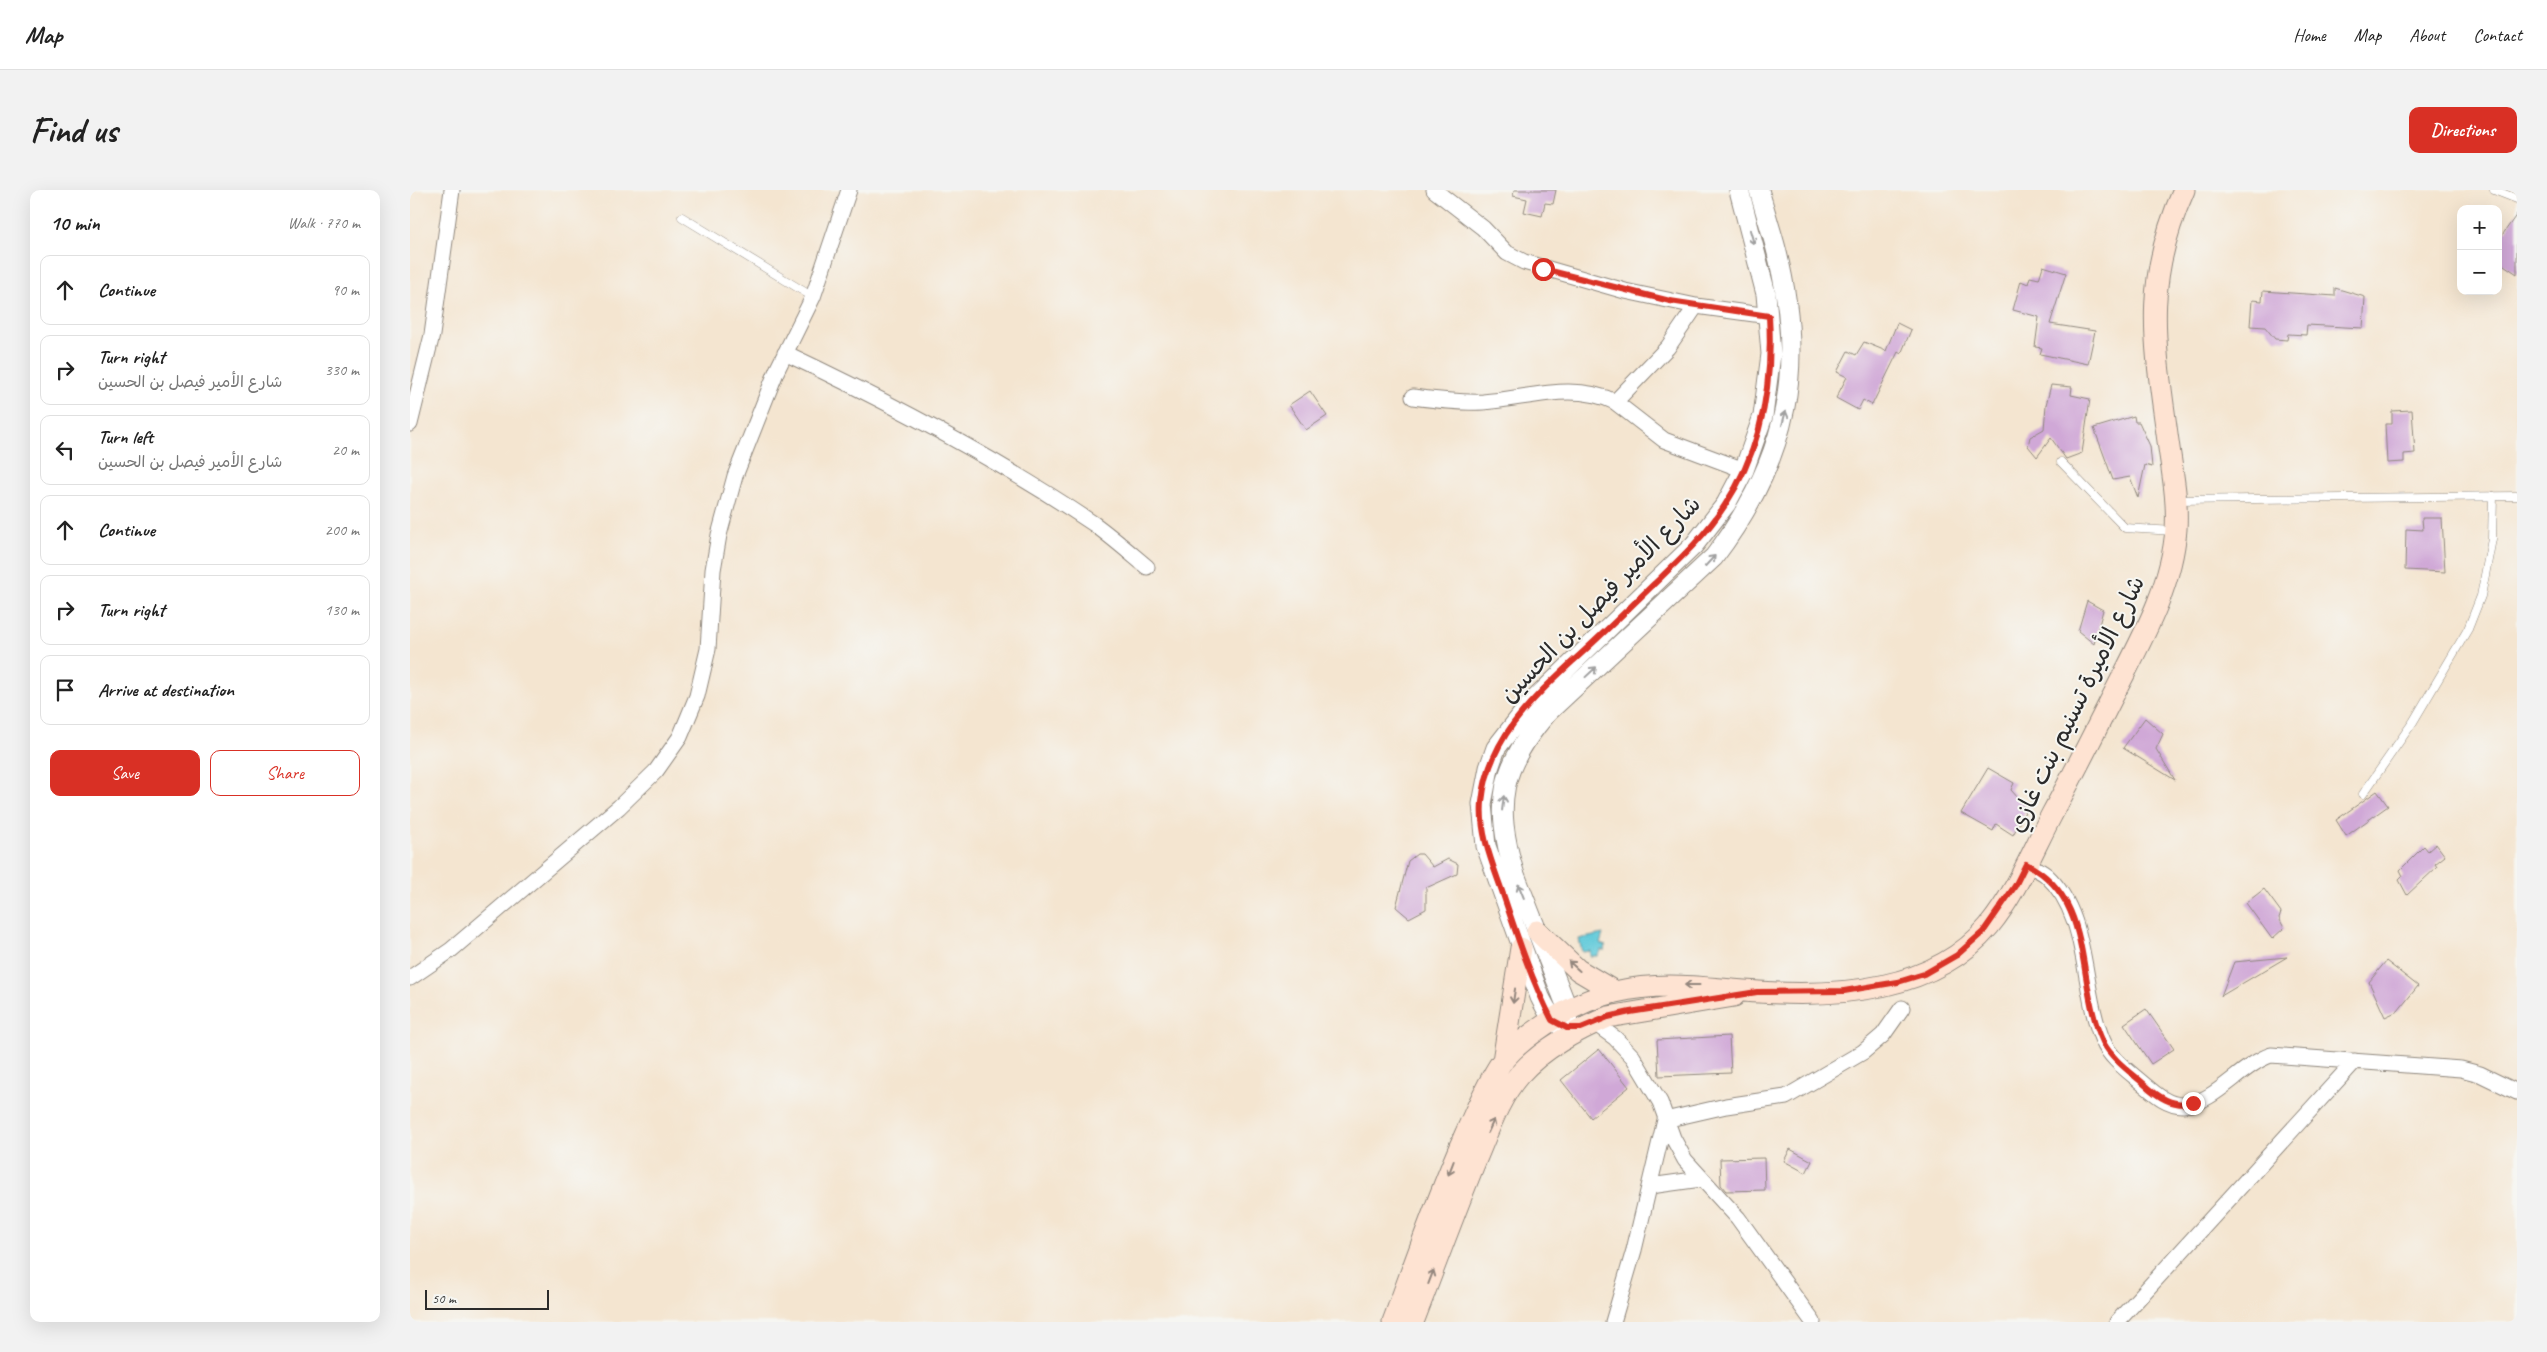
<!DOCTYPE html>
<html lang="en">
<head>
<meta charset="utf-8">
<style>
	:root { --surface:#fff; --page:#f2f2f2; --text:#222; --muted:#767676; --line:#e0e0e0; --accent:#d93025 }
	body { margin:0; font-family:Caveat,"Playpen Sans Arabic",sans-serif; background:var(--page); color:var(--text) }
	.controls { position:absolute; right:15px; top:15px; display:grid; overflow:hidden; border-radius:10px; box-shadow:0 5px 20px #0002 }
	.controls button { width:45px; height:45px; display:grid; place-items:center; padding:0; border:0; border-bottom:1px solid var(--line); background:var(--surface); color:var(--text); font:25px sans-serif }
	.scale { position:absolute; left:15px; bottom:12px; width:124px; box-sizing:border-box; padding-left:5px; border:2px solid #2b2b2b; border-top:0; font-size:14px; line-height:18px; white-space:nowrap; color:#2b2b2b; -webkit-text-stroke:4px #f6f6f2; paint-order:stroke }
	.stop { position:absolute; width:15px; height:15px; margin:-11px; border:4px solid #d93025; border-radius:50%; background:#fff }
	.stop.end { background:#d93025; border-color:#fff; box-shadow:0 1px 5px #0008 }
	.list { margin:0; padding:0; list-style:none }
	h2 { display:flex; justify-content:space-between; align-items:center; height:65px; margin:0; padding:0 20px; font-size:21px }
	h2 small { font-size:16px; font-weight:400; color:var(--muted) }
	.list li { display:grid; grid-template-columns:32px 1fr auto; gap:15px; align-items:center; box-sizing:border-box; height:70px; margin:0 10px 10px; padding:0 10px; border:1px solid var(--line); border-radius:10px }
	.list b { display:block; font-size:19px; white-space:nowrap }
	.list p { margin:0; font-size:16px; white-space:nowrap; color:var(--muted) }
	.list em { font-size:16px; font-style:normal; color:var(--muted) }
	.actions { display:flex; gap:10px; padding:15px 20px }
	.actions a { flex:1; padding:11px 0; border:1px solid var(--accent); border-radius:10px; text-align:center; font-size:18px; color:var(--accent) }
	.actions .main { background:var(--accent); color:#fff }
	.icon { flex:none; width:28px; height:28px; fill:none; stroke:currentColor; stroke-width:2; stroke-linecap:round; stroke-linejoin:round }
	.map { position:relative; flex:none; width:2107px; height:1132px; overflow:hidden; border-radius:10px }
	header { display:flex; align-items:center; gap:30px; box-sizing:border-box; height:70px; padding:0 25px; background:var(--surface); border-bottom:1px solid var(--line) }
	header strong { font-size:24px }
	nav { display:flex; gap:28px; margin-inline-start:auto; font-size:18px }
	.intro { display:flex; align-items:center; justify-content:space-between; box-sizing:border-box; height:120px; padding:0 30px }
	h1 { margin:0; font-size:35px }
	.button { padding:12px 22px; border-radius:10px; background:var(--accent); color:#fff; font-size:18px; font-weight:700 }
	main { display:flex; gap:30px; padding:0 30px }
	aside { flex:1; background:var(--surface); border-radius:10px; box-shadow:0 5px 20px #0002 }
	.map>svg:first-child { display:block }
	.water { fill:#5fc9d9; stroke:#457a82 }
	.building { fill:#d0a8d7 }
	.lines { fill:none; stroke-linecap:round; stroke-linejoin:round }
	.service-casing { stroke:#90887e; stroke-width:9 }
	.minor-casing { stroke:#90887e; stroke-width:17 }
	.tertiary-casing { stroke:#90887e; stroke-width:21 }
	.secondary-casing { stroke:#90887e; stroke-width:23 }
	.service { stroke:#fff; stroke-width:8 }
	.minor { stroke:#fff; stroke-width:15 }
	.tertiary { stroke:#fff; stroke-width:19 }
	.secondary { stroke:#fee3d2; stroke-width:21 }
	.oneway { stroke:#a0a0a0 }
	.oneway2 { stroke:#94877e }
	.route { stroke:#d93025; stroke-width:6 }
	.labels { text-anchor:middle; stroke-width:4; stroke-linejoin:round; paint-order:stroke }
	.street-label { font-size:24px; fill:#2b2b2b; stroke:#f6f6f2 }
</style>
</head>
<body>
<header>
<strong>Map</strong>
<nav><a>Home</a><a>Map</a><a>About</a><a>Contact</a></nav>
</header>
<div class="intro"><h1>Find us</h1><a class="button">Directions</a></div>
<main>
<aside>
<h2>10 min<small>Walk · 770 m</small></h2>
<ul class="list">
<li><svg class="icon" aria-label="ahead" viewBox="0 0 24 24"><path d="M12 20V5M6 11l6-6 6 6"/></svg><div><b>Continue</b></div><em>90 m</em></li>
<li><svg class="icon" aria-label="right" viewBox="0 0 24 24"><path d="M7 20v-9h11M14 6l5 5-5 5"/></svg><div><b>Turn right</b><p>شارع الأمير فيصل بن الحسين</p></div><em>330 m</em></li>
<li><svg class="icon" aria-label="left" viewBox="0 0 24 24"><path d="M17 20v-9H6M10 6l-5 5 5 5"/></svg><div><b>Turn left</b><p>شارع الأمير فيصل بن الحسين</p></div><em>20 m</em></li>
<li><svg class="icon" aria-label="ahead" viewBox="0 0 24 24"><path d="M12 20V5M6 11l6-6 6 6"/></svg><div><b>Continue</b></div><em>200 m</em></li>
<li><svg class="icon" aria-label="right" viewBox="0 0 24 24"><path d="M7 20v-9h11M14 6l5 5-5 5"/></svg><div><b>Turn right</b></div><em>130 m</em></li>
<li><svg class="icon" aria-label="arrive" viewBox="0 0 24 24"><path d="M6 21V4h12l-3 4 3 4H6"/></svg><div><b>Arrive at destination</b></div></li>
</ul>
<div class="actions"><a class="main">Save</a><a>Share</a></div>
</aside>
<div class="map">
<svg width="2107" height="1132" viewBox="0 0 2107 1132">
	<rect width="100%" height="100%" fill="#f6f6f2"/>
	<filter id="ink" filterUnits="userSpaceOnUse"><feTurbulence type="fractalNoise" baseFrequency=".02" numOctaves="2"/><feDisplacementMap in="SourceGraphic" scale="10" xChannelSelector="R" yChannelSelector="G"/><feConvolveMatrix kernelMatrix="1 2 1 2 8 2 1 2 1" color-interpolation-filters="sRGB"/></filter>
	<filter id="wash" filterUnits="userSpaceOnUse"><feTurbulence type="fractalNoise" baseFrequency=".0096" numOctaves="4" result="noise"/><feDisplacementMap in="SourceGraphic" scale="20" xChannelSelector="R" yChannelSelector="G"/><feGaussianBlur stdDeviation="1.12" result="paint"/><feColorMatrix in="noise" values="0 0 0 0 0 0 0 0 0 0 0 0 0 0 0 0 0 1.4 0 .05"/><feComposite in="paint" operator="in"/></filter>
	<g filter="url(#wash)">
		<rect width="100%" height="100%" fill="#f4e5d0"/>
		<!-- water -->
		<path class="water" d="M1193 744 1190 754 1196 756 1195 760H1191L1187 766H1180V761L1172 762 1169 749Z"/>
		<g id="blocks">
			<!-- building -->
			<path class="building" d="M1104 0H1146L1143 14 1135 13 1132 26 1114 22 1117 9 1103 6Z
				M2107 24V84L2088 71V51Z
				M1633 76 1656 83 1640 134 1685 141 1678 174 1630 164 1632 158 1625 157 1629 127 1603 120 1611 91 1618 94 1620 87 1629 89Z
				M1925 98 1955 107 1953 138 1897 135 1896 145 1878 144 1877 150 1865 149 1855 137 1840 136 1842 110 1852 111 1853 101 1925 106Z
				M1487 133 1501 140 1491 164 1488 162 1462 215 1453 210 1448 220 1426 208 1437 187 1427 182 1438 161 1446 165 1454 152 1476 161Z
				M1641 195 1662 197 1661 205 1680 209 1672 263 1656 269 1641 248 1627 267 1618 256 1620 247 1634 239 1636 215Z
				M900 201 917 226 896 240 879 215Z
				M2002 220 2005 263 1994 264V272L1977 273 1975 234H1982V221Z
				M1724 226 1725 232H1729L1740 256 1742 277 1735 275 1728 308 1720 287 1703 290 1684 238Z
				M2012 328H2032L2035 382 1995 380 1996 339 2013 340Z
				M1677 411 1693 420 1684 454 1668 441Z
				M1735 528 1753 544 1746 559 1765 590 1713 558Z
				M1578 578 1604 593 1601 600 1617 618 1603 645 1586 634 1583 641 1551 623Z
				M1967 601 1978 616 1936 646 1926 630Z
				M2026 654 2035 666 2025 674 2027 677 1997 705 1989 690 1993 686 1990 680 2014 656 2018 661Z
				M1007 664H1012L1023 677 1038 669 1048 674 1047 684 1016 698V719L999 728 986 717 998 671Z
				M1854 699 1871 722 1869 728 1874 738 1862 749 1836 713Z
				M1877 767 1811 806 1824 772Z
				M1976 771 2008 796 1988 821 1975 827 1959 792Z
				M1736 819 1764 859 1741 874 1714 834Z
				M1319 846 1321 883 1249 886 1247 850Z
				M1189 859 1219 897 1181 928 1151 890Z
				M1380 959 1402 971 1396 983 1374 971Z
				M1354 968 1355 1000 1316 1001 1311 995 1310 969Z"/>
		</g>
	</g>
	<g filter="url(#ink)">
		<use href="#blocks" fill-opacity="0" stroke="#90887e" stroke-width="1"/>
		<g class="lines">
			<defs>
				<path id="service" d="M2084 0 2107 9
					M272 27 403 107
					M1651 272 1715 338 1764 341
					M1767 310 2107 306
					M1953 604 2003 532 2058 439 2071 406 2082 349 2083 306"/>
				<path id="minor" d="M1024 0 1073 38 1097 63 1114 72 1215 101 1286 116 1359 126
					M1286 116 1258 157 1205 212 1254 250 1334 280
					M375 163C481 213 586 268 684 334 702 347 719 362 737 377
					M1003 207C1026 210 1049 213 1073 212 1117 209 1163 191 1205 212
					M0 234 22 145 42 0
					M1616 674C1622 677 1630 680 1636 685 1681 726 1670 798 1693 851 1700 868 1717 880 1731 892 1743 902 1756 915 1773 915 1804 914 1831 875 1861 865L2051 879 2070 884 2107 902
					M0 788 41 760 209 617 246 581 270 547 287 506 298 459 303 380 309 345 325 286 367 180 403 107 439 0
					M1183 832 1205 848 1223 867 1250 912 1263 948 1275 970 1328 1028 1403 1132
					M1240 996 1291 989
					M1203 1132 1224 1060 1255 930 1316 916 1376 907 1453 862 1473 845 1492 818
					M1707 1132 1945 871"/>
				<path id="tertiary" d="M1157 835 1158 820 1104 682C1084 613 1090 577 1138 522L1304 367C1379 268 1397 175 1365 55 1360 37 1354 18 1349 0
					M1179 835C1151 848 1141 829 1130 807L1076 656 1072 614 1079 578 1086 558 1121 513 1284 355 1316 314 1334 280 1353 226 1361 164 1356 104 1329 0"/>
				<path id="secondary" d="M1127 741 1168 780 1205 802
					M1093 871 1111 758
					M983 1132C1006 1070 1028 1006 1055 945 1066 921 1076 895 1091 873 1102 859 1118 846 1133 836 1154 821 1180 808 1205 802 1256 790 1298 799 1349 802 1428 807 1524 802 1579 736 1606 703 1622 662 1642 624 1665 582 1686 539 1708 496 1733 447 1762 395 1766 339 1768 309 1762 281 1758 251 1745 154 1732 94 1774 0
					M1003 1132C1024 1078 1044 1023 1066 969 1078 941 1089 908 1109 885 1133 858 1166 841 1198 827L1324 806"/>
			</defs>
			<!-- service casing -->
			<use href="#service" class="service-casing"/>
			<!-- minor casing -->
			<use href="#minor" class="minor-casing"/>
			<!-- tertiary casing -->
			<use href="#tertiary" class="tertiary-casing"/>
			<!-- secondary casing -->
			<use href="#secondary" class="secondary-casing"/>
			<!-- service -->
			<use href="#service" class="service"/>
			<!-- minor -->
			<use href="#minor" class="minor"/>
			<!-- tertiary -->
			<use href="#tertiary" class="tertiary"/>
			<!-- secondary -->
			<use href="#secondary" class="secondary"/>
		</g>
		<!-- one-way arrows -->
		<defs><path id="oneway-shaft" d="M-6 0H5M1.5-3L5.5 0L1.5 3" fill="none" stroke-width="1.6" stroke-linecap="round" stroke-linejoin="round" transform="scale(1.25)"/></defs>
		<g class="oneway">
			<use href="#oneway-shaft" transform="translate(1342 47) rotate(74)"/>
			<use href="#oneway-shaft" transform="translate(1374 228) rotate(-75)"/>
			<use href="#oneway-shaft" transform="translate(1300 371) rotate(-47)"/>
			<use href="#oneway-shaft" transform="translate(1181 482) rotate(-43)"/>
			<use href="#oneway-shaft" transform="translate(1093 613) rotate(-83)"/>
			<use href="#oneway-shaft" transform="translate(1111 701) rotate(-112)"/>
		</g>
		<g class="oneway2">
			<use href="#oneway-shaft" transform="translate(1164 776) rotate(-138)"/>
			<use href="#oneway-shaft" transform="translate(1282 795) rotate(180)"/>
			<use href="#oneway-shaft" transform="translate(1104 806) rotate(98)"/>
			<use href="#oneway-shaft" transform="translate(1081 936) rotate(-65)"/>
			<use href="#oneway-shaft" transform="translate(1041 978) rotate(111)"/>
			<use href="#oneway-shaft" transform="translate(1021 1087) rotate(-69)"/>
		</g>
	</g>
	<g class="lines" filter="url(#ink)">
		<!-- route -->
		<path class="route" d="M1133 79 1260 111 1359 126C1363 192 1352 259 1315 315 1296 345 1270 369 1244 394 1217 420 1191 446 1163 471 1120 511 1078 550 1072 612 1069 645 1084 677 1094 707 1108 749 1122 791 1142 830L1157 838H1171L1198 827 1220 822 1347 802 1434 801 1488 792 1514 784 1547 765 1573 742 1605 696 1616 674C1686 709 1665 792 1693 852 1702 869 1719 881 1733 893 1748 907 1762 917 1783 913"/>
	</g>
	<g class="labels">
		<!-- street labels -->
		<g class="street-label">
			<text transform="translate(1190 409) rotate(-46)" y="8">شارع الأمير فيصل بن الحسين</text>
			<text transform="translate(1666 514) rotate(-64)" y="8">شارع الأميرة تسنيم بنت غازي</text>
		</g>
	</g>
</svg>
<div class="controls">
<button>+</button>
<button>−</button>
</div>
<div class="scale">50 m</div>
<div class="stop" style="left:1133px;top:79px"></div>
<div class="stop end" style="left:1783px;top:913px"></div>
</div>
</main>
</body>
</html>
